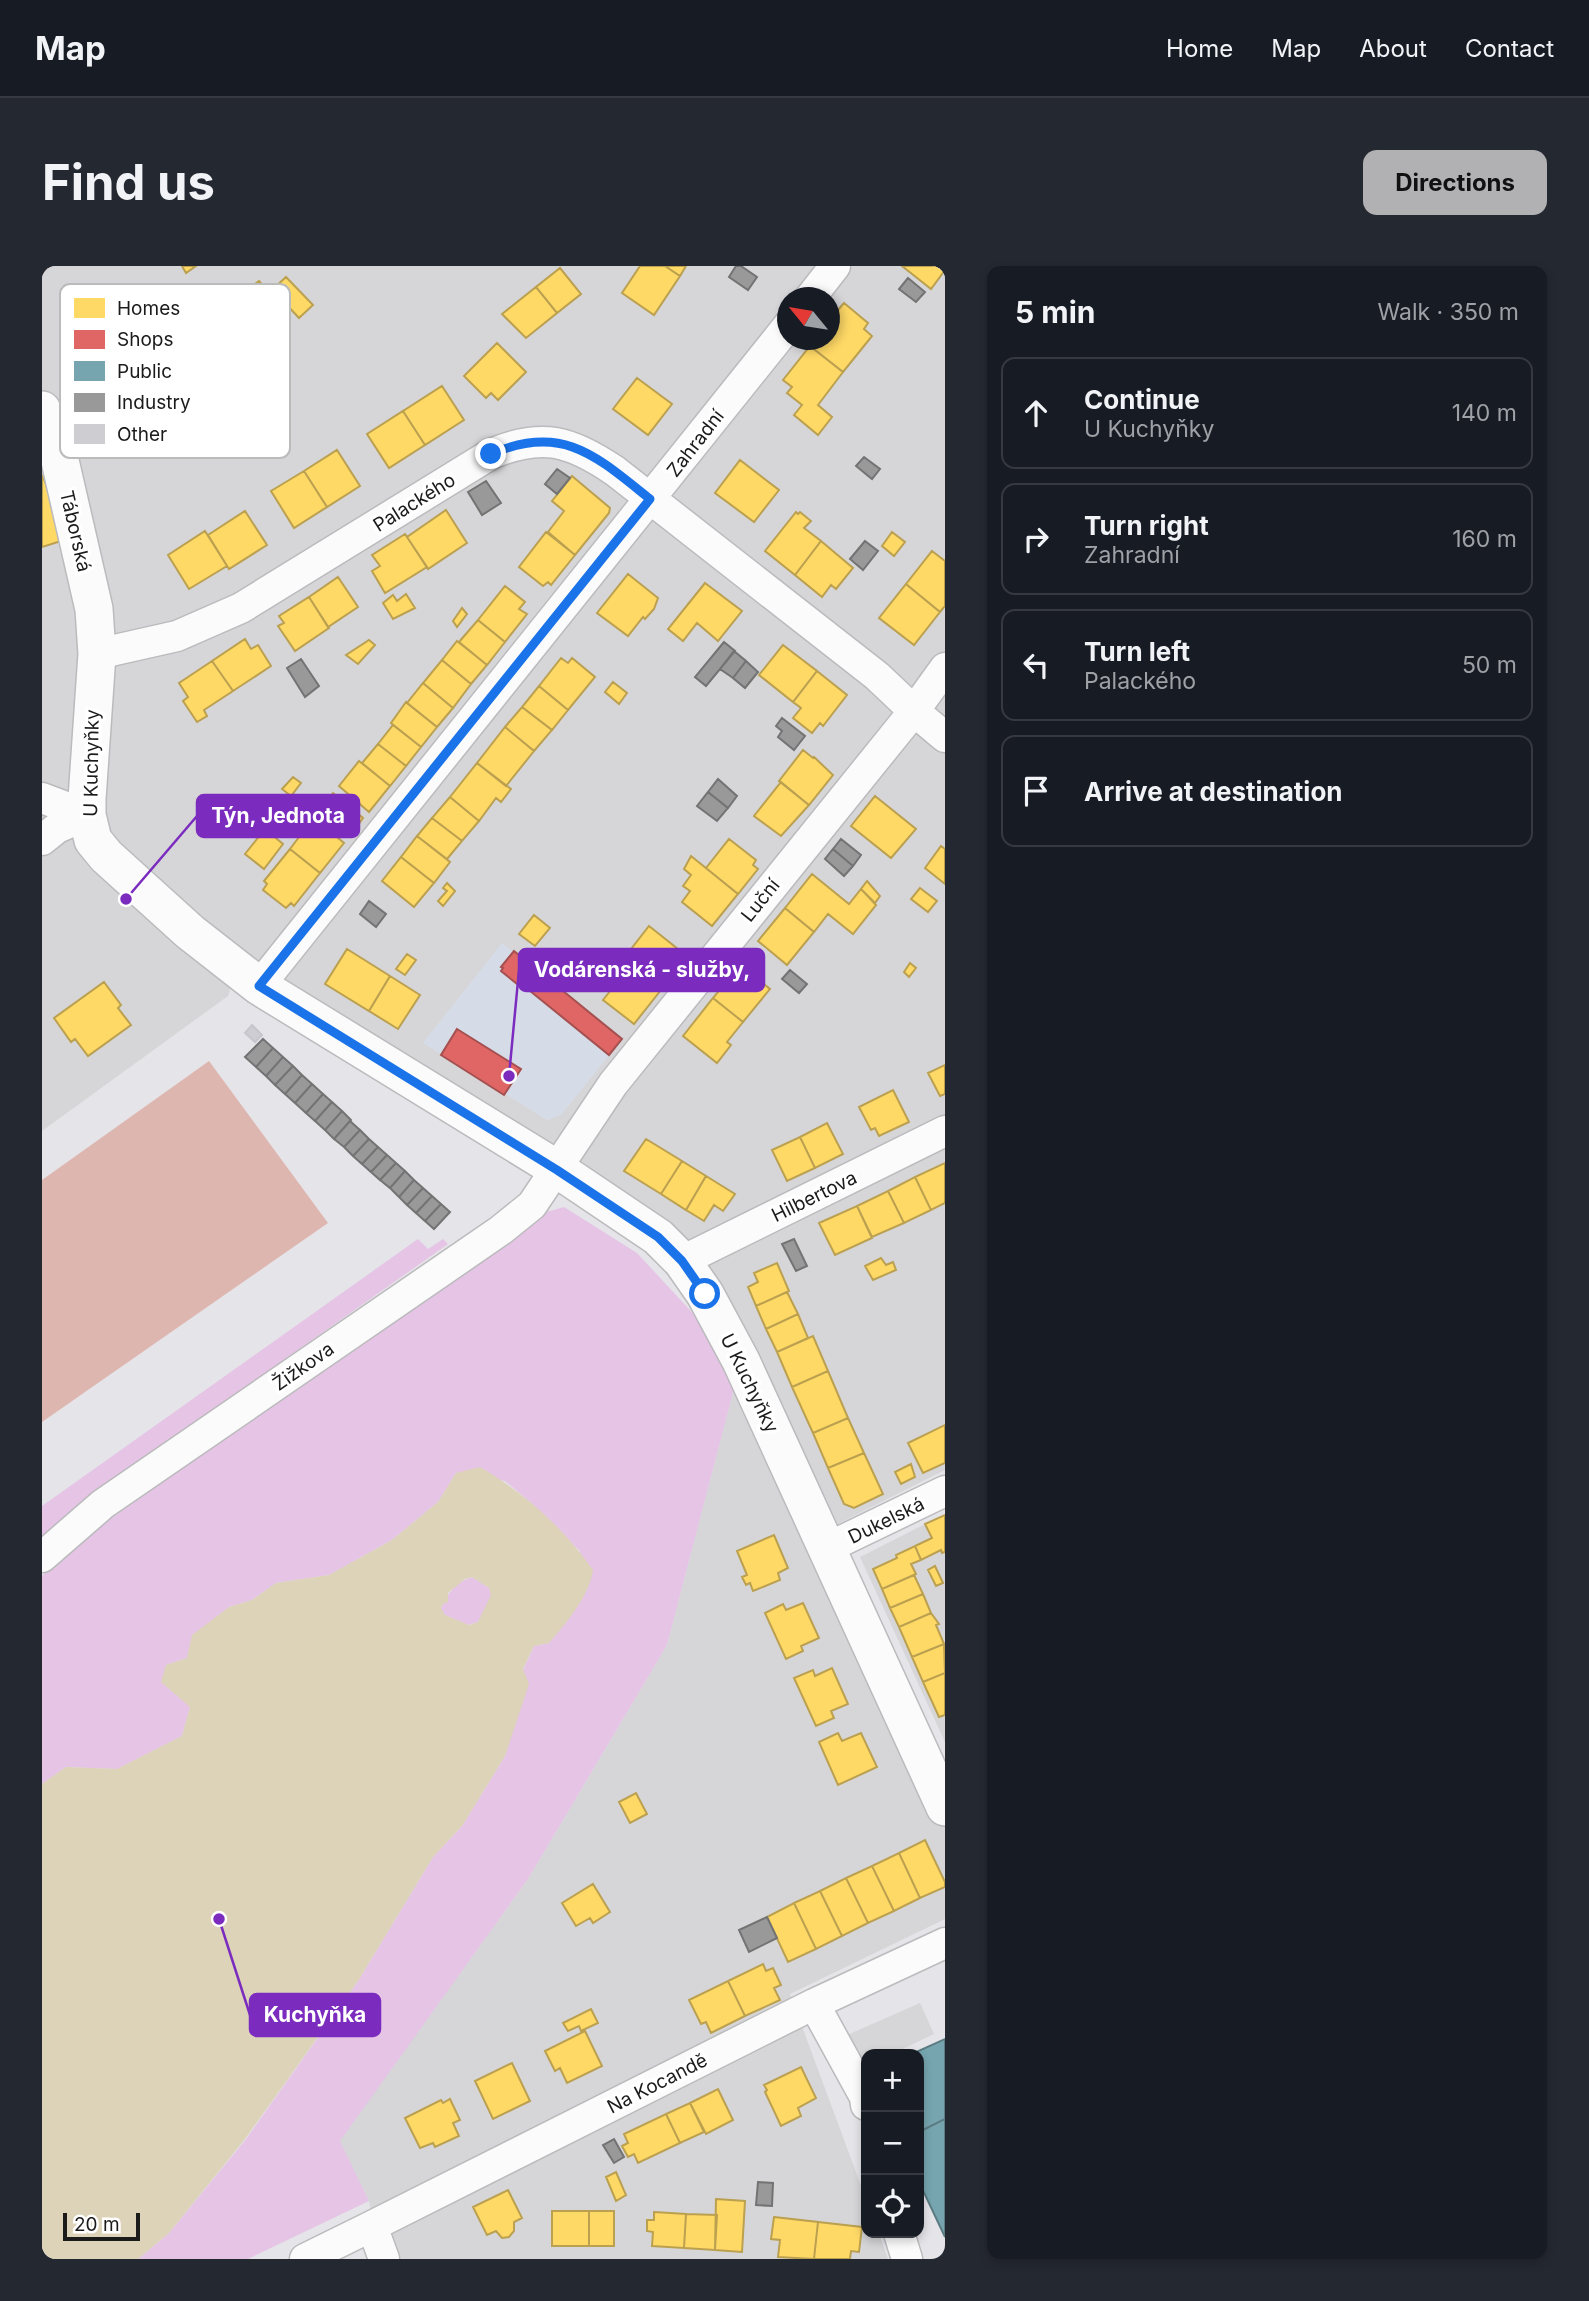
<!DOCTYPE html>
<html lang="en">
<head>
<meta charset="utf-8">
<style>
	:root { --surface:#171b24; --page:#242831; --text:#f1f3f6; --muted:#9ea1a6; --line:#363941; --accent:#b1b1b4 }
	body { margin:0; font-family:Inter,sans-serif; background:var(--page); color:var(--text) }
	.controls { position:absolute; right:21px; bottom:21px; display:grid; overflow:hidden; border-radius:14px; box-shadow:0 4px 10px #0003 }
	.controls button { width:63px; height:63px; display:grid; place-items:center; padding:0; border:0; border-bottom:2px solid var(--line); background:var(--surface); color:var(--text); font:35px sans-serif }
	.compass { position:absolute; left:735px; top:21px; width:63px; height:63px; border-radius:50%; background:var(--surface); box-shadow:0 4px 10px #0003; rotate:300deg }
	.scale { position:absolute; left:21px; bottom:18px; width:77px; box-sizing:border-box; padding-left:7px; border:4px solid #1b1b1b; border-top:0; font-size:19px; line-height:24px; white-space:nowrap; color:#1b1b1b; -webkit-text-stroke:5px #fff; paint-order:stroke }
	.stop { position:absolute; width:21px; height:21px; margin:-16px; border:5px solid #1a73e8; border-radius:50%; background:#fff }
	.stop.end { background:#1a73e8; border-color:#fff; box-shadow:0 2px 7px #0008 }
	.list { margin:0; padding:0; list-style:none }
	h2 { display:flex; justify-content:space-between; align-items:center; height:91px; margin:0; padding:0 28px; font-size:30px }
	h2 small { font-size:23px; font-weight:400; color:var(--muted) }
	.list li { display:grid; grid-template-columns:46px 1fr auto; gap:21px; align-items:center; box-sizing:border-box; height:112px; margin:0 14px 14px; padding:0 14px; border:2px solid var(--line); border-radius:14px }
	.list b { display:block; font-size:26px; white-space:nowrap }
	.list p { margin:0; font-size:23px; white-space:nowrap; color:var(--muted) }
	.list em { font-size:23px; font-style:normal; color:var(--muted) }
	.icon { flex:none; width:38px; height:38px; fill:none; stroke:currentColor; stroke-width:2; stroke-linecap:round; stroke-linejoin:round }
	.map { position:relative; flex:none; width:903px; height:1993px; overflow:hidden; border-radius:14px }
	header { display:flex; align-items:center; gap:42px; box-sizing:border-box; height:98px; padding:0 35px; background:var(--surface); border-bottom:2px solid var(--line) }
	header strong { font-size:33px }
	nav { display:flex; gap:38px; margin-inline-start:auto; font-size:24px }
	.intro { display:flex; align-items:center; justify-content:space-between; box-sizing:border-box; height:168px; padding:0 42px }
	h1 { margin:0; font-size:49px }
	.button { padding:18px 32px; border-radius:14px; background:var(--accent); color:#111; font-size:24px; font-weight:700 }
	main { display:flex; gap:42px; padding:0 42px }
	aside { flex:1; background:var(--surface); border-radius:14px; box-shadow:0 4px 10px #0003 }
	.map>svg:first-child { display:block }
	.residential { fill:#d6d6d8; fill-rule:evenodd }
	.commercial { fill:#d6dce7 }
	.grass { fill:#e5c4e5 }
	.pitch { fill:#deb6b0 }
	.water { fill:#dcd3b8; fill-rule:evenodd }
	.homes { fill:#ffd966; stroke:#bba050; stroke-width:2 }
	.shops { fill:#e06666; stroke:#a55050; stroke-width:2 }
	.public { fill:#76a5af; stroke:#5b7c83; stroke-width:2 }
	.industry { fill:#999; stroke:#737373; stroke-width:2 }
	.building { fill:#cdcdd2; stroke:#c6c6cc; stroke-width:2 }
	.lines { fill:none; stroke-linecap:round; stroke-linejoin:round }
	.minor-casing { stroke:#bbbabc; stroke-width:33 }
	.tertiary-casing { stroke:#bbbabc; stroke-width:40 }
	.minor { stroke:#fbfbfc; stroke-width:30 }
	.tertiary { stroke:#fbfbfc; stroke-width:37 }
	.route { stroke:#1a73e8; stroke-width:9 }
	.labels { text-anchor:middle; stroke-width:7; stroke-linejoin:round; paint-order:stroke }
	.street-label { font-size:19px; fill:#1b1b1b; stroke:#fff }
	.key { fill:#fff; stroke:#bbb; stroke-width:2 }
	.key-label { font-size:19px; fill:#1b1b1b }
	.leader { fill:none; stroke:#7b2cbf; stroke-width:2.5 }
	.callout-dot { fill:#7b2cbf; stroke:#fff; stroke-width:2.5 }
	.callout { fill:#7b2cbf; stroke:#7b2cbf; stroke-width:2.5 }
	.callout-label { font-size:21px; text-anchor:middle; font-weight:bold; fill:#fff }
</style>
</head>
<body>
<header>
<strong>Map</strong>
<nav><a>Home</a><a>Map</a><a>About</a><a>Contact</a></nav>
</header>
<div class="intro"><h1>Find us</h1><a class="button">Directions</a></div>
<main>
<div class="map">
<svg width="903" height="1993" viewBox="0 0 903 1993">
	<rect width="100%" height="100%" fill="#e5e4e9"/>
	<!-- residential -->
	<path class="residential" d="M0 0H903V1204L778 1267 903 1541V1653L748 1728 824 1933V1967H837L846 1993H336L327 1935 297 1875 486 1613 625 1379 699 1095 640 995 195 703 186 730 0 865ZM746 32H788V74H746Z
		M903 1248V1476L818 1291Z
		M878 1737 892 1768 850 1788H824V1800L819 1803 803 1770Z"/>
	<!-- commercial -->
	<path class="commercial" d="M460 677 580 773 519 849 505 854 381 777Z"/>
	<!-- grass -->
	<path class="grass" d="M522 941 595 987 659 1056 694 1115 625 1379 486 1613 298 1875 327 1935 206 1993H96L127 1967 204 1873 316 1715 391 1591 420 1560 463 1490 481 1404 492 1380 507 1377 538 1285 488 1236 463 1215 414 1207 396 1236 350 1274 287 1309 234 1317 210 1334 187 1341 145 1392 124 1399 148 1441 140 1470 75 1503 24 1501 0 1518V1310L57 1261 504 946Z
		M376 973 386 983 401 973 406 978 39 1237 0 1272V1240Z
		M430 1311 447 1322 450 1329 436 1356 426 1359 403 1349 399 1343C405 1327 414 1316 430 1311Z"/>
	<!-- pitch -->
	<path class="pitch" d="M167 795 286 957 0 1156V914Z"/>
	<!-- water -->
	<path class="water" d="M438 1201C481 1226 522 1262 551 1304 547 1331 524 1357 507 1377L492 1380 481 1403 487 1418 463 1490 420 1560 391 1591 316 1715 203 1873 127 1967 96 1993H0V1518L24 1501 75 1503 140 1470 148 1441 119 1416 124 1399 145 1392 150 1369 187 1341 210 1334 234 1317 287 1309 350 1274 396 1236 414 1207ZM430 1311 447 1322 449 1329 436 1356 427 1359 403 1349 399 1342 401 1338 406 1336V1327L423 1313Z"/>
	<!-- homes -->
	<path class="homes" d="M140 0H154L144 7Z
		M598 0H623L638 10 612 49 580 27Z
		M623 0H644L638 10Z
		M860 0H903V4L889 23Z
		M518 2 539 28 515 47 494 21Z
		M244 11 271 39 257 52 244 38 220 63 189 39 203 25 217 36Z
		M217 15 222 21 211 31 203 25Z
		M494 21 515 47 484 72 460 48Z
		M802 37 826 57 822 63 830 70 801 106 768 80 773 74H788L789 52Z
		M455 77 484 106 456 134 449 127 444 132 422 110Z
		M768 80 801 106 776 139 790 151 776 169 752 149 760 139 745 127 750 121 741 114Z
		M595 112 630 138 606 169 571 143Z
		M400 120 422 154 383 179 361 145Z
		M361 145 383 179 347 202 325 168Z
		M295 184 318 220 285 241 262 205Z
		M698 194 737 224 712 256 673 227Z
		M262 205 285 241 252 262 229 225Z
		M0 209 8 227 19 275 0 281Z
		M530 210 568 242 567 247 533 289 506 266 522 245 510 235Z
		M404 244 425 277 386 303 365 271Z
		M203 245 225 279 187 303 166 269Z
		M754 246 756 248 758 246 769 255 762 262 779 275 753 309 723 285Z
		M163 265 185 300 147 323 126 289Z
		M504 266 533 289 509 319 506 316 501 320 477 301Z
		M850 266 863 276 852 290 840 280Z
		M363 268 385 301 343 327 330 305 338 300 330 289Z
		M779 275 811 302 794 323 789 319 780 331 753 309Z
		M890 285 903 295V340L898 346 864 318Z
		M586 308 616 332 612 343 603 353 601 351 586 370 555 347Z
		M296 311 316 341 286 361 267 331Z
		M663 317 700 345 676 375 655 357 641 375 626 363Z
		M864 318 898 346 872 379 837 352Z
		M463 320 483 336 477 343 485 348 463 376 436 354Z
		M364 328 373 342 351 353 341 337 351 329 355 335Z
		M267 331 287 362 253 385 236 360 242 357 237 350Z
		M420 342 425 348 415 361 411 355Z
		M436 354 463 376 445 399 417 376Z
		M203 373 209 383 216 379 229 400 191 425 170 395Z
		M327 374 333 379 316 398 304 389Z
		M415 375 445 399 429 418 400 394Z
		M741 379 775 405 751 436 717 409Z
		M519 392 526 397 530 392 553 411 526 444 497 420Z
		M400 394 429 418 411 442 381 417Z
		M170 395 191 425 162 444 165 450 155 456 141 435 146 431 137 417Z
		M775 405 805 429 781 460 778 457 770 467 751 452 759 442 751 436Z
		M571 416 585 427 577 438 563 426Z
		M381 417 411 442 395 461 365 437Z
		M497 420 526 444 510 464 480 441Z
		M364 436 395 461 379 481 349 457Z
		M480 441 510 464 492 485 463 461Z
		M351 459 379 481 364 500 336 478Z
		M463 461 492 485 464 520 435 497Z
		M336 478 364 500 348 520 320 497Z
		M761 484 771 492 772 491 791 509 767 539 737 515Z
		M317 495 348 520 327 546 297 520Z
		M435 497 469 523 459 536 454 532 437 555 408 531Z
		M251 511 259 517 249 530 240 523Z
		M739 516 767 539 739 570 712 550Z
		M291 527 321 552 314 562 284 537Z
		M833 530 874 563 849 592 809 560Z
		M408 531 437 555 420 575 390 552Z
		M266 538 277 547 272 552 302 577 278 607 248 583 260 567 249 559Z
		M390 552 420 575 405 593 375 570Z
		M223 563 241 578 222 603 203 588Z
		M375 570 408 596 392 617 359 591Z
		M687 573 714 594 711 599 716 603 696 628 664 602Z
		M899 580 903 583V618L883 602Z
		M248 583 278 607 252 640 249 637 244 642 221 624 225 618 222 615Z
		M649 590 696 628 670 660 640 636 648 625 641 620 649 609 642 603Z
		M359 591 392 617 372 641 340 615Z
		M770 608 807 638 819 623 834 639 811 668 786 648 772 666 743 642Z
		M825 615 838 630 833 637 819 623Z
		M405 617 413 625 401 640 396 635 405 625 401 622Z
		M878 622 895 635 886 646 869 633Z
		M743 642 772 666 745 699 716 675Z
		M492 649 508 662 493 680 477 668Z
		M607 660 646 691 619 724 588 700 597 689 589 683Z
		M305 683 348 710 327 745 283 718Z
		M365 688 374 694 363 709 354 703Z
		M868 697 874 702 867 711 862 706Z
		M588 700 619 724 592 758 561 734Z
		M702 702 728 723 701 756 671 732 693 705 697 709Z
		M348 710 378 729 356 763 327 745Z
		M62 716 79 739 76 742 89 759 46 790 33 773 29 776 12 752Z
		M671 732 701 756 685 776 689 779 675 797 641 770Z
		M903 799V828L898 830 886 807Z
		M851 824 867 856 837 870 833 862 829 864 817 841Z
		M785 857 801 888 773 902 758 871Z
		M758 871 773 902 745 915 730 884Z
		M604 873 640 895 619 928 582 905Z
		M640 895 664 910 644 944 619 928Z
		M903 897V937L889 944 873 911Z
		M664 910 693 928 681 945 672 939 662 955 644 944Z
		M873 911 889 944 862 957 846 925Z
		M846 925 862 957 830 971 815 940Z
		M815 940 830 972 793 989 777 957Z
		M839 992 844 999 851 996 854 1004 831 1014 823 1000Z
		M735 997 747 1025 714 1040 706 1021 716 1016 712 1007Z
		M745 1026 756 1048 724 1063 714 1040Z
		M756 1048 766 1072 735 1086 724 1063Z
		M771 1070 786 1105 750 1121 735 1086Z
		M786 1105 806 1152 771 1167 750 1121Z
		M806 1152 822 1187 786 1202 771 1167Z
		M903 1159V1197L881 1207 866 1177Z
		M822 1187 841 1228 812 1242 802 1238 786 1202Z
		M869 1198 873 1211 859 1218 853 1206Z
		M903 1249V1286L900 1287 899 1284 879 1294 873 1280 890 1272 883 1258Z
		M732 1269 746 1302 736 1307 738 1314 711 1325 708 1317 704 1319 700 1311 705 1309 695 1285Z
		M873 1280 879 1294 869 1298 874 1308 840 1323 831 1303 855 1292 854 1289Z
		M893 1300 901 1317 894 1320 886 1304Z
		M872 1309 881 1328 848 1342 840 1323Z
		M881 1328 889 1347 857 1361 848 1342Z
		M761 1337 777 1372 759 1380 761 1385 744 1393 723 1347 741 1338 744 1344Z
		M889 1347 897 1358 894 1359 902 1378 870 1391 857 1361Z
		M902 1378 903 1407 881 1416 870 1391Z
		M790 1402 806 1438 789 1445 792 1452 774 1460 752 1412 771 1404 773 1410Z
		M903 1407V1449L897 1451 881 1416Z
		M796 1467 800 1475 819 1467 835 1501 796 1519 777 1476Z
		M594 1527 605 1548 588 1557 577 1536Z
		M883 1574 903 1616V1621L878 1632 857 1587Z
		M857 1587 878 1632 852 1645 830 1600Z
		M830 1600 852 1645 826 1657 804 1612Z
		M804 1612 826 1657 800 1670 778 1625Z
		M551 1618 568 1646 551 1657 548 1652 534 1660 520 1637Z
		M778 1625 800 1670 774 1683 752 1637Z
		M752 1637 774 1683 746 1696 725 1651Z
		M721 1698 724 1705 731 1702 739 1719 732 1722 738 1734 703 1750 686 1715Z
		M686 1715 703 1750 669 1767 664 1756 659 1758 647 1734Z
		M549 1743 556 1757 539 1765 537 1760 526 1765 521 1757Z
		M543 1765 560 1800 525 1817 518 1802 513 1805 503 1785Z
		M470 1797 488 1835 451 1853 433 1815Z
		M759 1801 774 1832 756 1842 759 1850 739 1860 723 1826 725 1824 722 1819Z
		M676 1823 691 1854 664 1868 648 1837Z
		M408 1833 418 1854 411 1857 417 1870 393 1881 391 1877 378 1882 363 1852 399 1834 401 1837Z
		M648 1837 662 1866 638 1877 624 1848Z
		M624 1848 638 1877 596 1897 592 1888 586 1891 580 1880 586 1877 582 1868Z
		M574 1906 584 1929 574 1935 564 1911Z
		M466 1924 480 1952 472 1956V1965L467 1971 460 1972 454 1965 445 1969 431 1941Z
		M674 1933 703 1935 700 1986 673 1984Z
		M510 1945H547V1980H510Z
		M547 1945H572V1980H547Z
		M612 1946 644 1948 642 1982 610 1980 611 1966 605 1965V1954H612Z
		M644 1948 675 1949 673 1984 642 1982Z
		M732 1951 776 1956 772 1993 736 1991 738 1974 729 1973Z
		M776 1956 820 1961 817 1986 809 1985 808 1993H772Z"/>
	<!-- shops -->
	<path class="shops" d="M472 685 580 773 567 789 477 716 475 718 459 705 461 702 459 701Z
		M415 763 479 803 462 829 399 789Z"/>
	<!-- public -->
	<path class="public" d="M903 1773V1853L879 1865 877 1859V1788H870Z
		M903 1853V1971L877 1916V1866Z"/>
	<!-- industry -->
	<path class="industry" d="M694 0H699L715 11 706 24 687 11Z
		M866 12 883 26 874 36 857 23Z
		M822 191 838 203 830 213 814 200Z
		M515 203 528 212 515 228 503 218Z
		M444 215 459 237 440 249 426 226Z
		M823 275 836 285 821 304 808 293Z
		M682 376 693 385 664 420 653 411Z
		M692 385 704 395 691 412 678 403Z
		M259 393 277 420 263 431 245 402Z
		M704 395 716 406 703 422 691 412Z
		M740 452 763 470 752 484 736 471 740 465 734 460Z
		M676 513 695 530 686 542 666 526Z
		M666 526 686 542 675 555 655 540Z
		M799 573 819 589 811 600 791 583Z
		M791 583 811 600 802 610 783 593Z
		M327 635 344 648 334 661 318 648Z
		M748 704 765 718 757 727 740 713Z
		M221 773 231 782 214 801 203 791Z
		M231 782 241 791 224 810 214 801Z
		M241 791 251 800 233 819 224 810Z
		M251 800 260 809 243 828 233 819Z
		M260 809 270 818 253 837 243 828Z
		M270 818 281 828 264 847 253 837Z
		M281 828 290 836 273 855 264 847Z
		M290 836 300 845 283 864 273 855Z
		M300 845 309 854 292 873 283 864Z
		M308 855 318 864 302 881 292 873Z
		M318 864 327 873 311 890 302 881Z
		M327 873 336 881 320 898 311 890Z
		M336 881 345 889 329 906 320 898Z
		M345 889 354 897 338 914 329 906Z
		M354 897 363 905 348 922 338 914Z
		M363 905 372 914 357 931 348 922Z
		M372 914 381 922 365 939 357 931Z
		M381 922 390 930 374 947 365 939Z
		M390 930 399 938 383 955 374 947Z
		M399 938 408 946 392 963 383 955Z
		M752 973 765 1000 754 1005 740 978Z
		M725 1651 735 1672 707 1686 697 1664Z
		M572 1873 582 1891 572 1897 561 1879Z
		M716 1916 731 1917 730 1940 714 1939Z"/>
	<!-- building -->
	<path class="building" d="M210 759 220 769 213 776 203 767Z"/>
	<g class="lines">
		<defs>
			<path id="minor" d="M768 32 793 0
				M55 388 135 370 199 342 449 188C500 166 529 175 573 205L835 410 872 445 903 471
				M0 532 45 549
				M0 574 15 562 45 549
				M217 720 746 60
				M640 995 903 865
				M785 1282 903 1225
				M0 1291 61 1238 459 964 490 939 571 818 872 445 903 402
				M772 1738 823 1831 824 1839
				M330 1960 772 1738 903 1677
				M857 1967 865 1993
				M263 1993 330 1960 342 1993"/>
			<path id="tertiary" d="M0 144 16 186 52 343 55 388 45 533V549L51 574 64 590 148 666 217 720 515 903 616 971 640 995 663 1028 699 1095 903 1541"/>
		</defs>
		<!-- minor casing -->
		<use href="#minor" class="minor-casing"/>
		<!-- tertiary casing -->
		<use href="#tertiary" class="tertiary-casing"/>
		<!-- minor -->
		<use href="#minor" class="minor"/>
		<!-- tertiary -->
		<use href="#tertiary" class="tertiary"/>
	</g>
	<g class="lines">
		<!-- route -->
		<path class="route" d="M449 188C521 157 554 190 608 233L217 720 515 904 616 971 640 995 663 1028"/>
	</g>
	<g class="labels">
		<!-- street labels -->
		<g class="street-label">
			<text transform="translate(653 177) rotate(-52)" y="7">Zahradní</text>
			<text transform="translate(372 236) rotate(-32)" y="7">Palackého</text>
			<text transform="translate(34 265) rotate(77)" y="7">Táborská</text>
			<text transform="translate(49 497) rotate(-89)" y="7">U Kuchyňky</text>
			<text transform="translate(718 634) rotate(-51)" y="7">Luční</text>
			<text transform="translate(772 930) rotate(-26)" y="7">Hilbertova</text>
			<text transform="translate(261 1100) rotate(-35)" y="7">Žižkova</text>
			<text transform="translate(708 1117) rotate(64)" y="7">U Kuchyňky</text>
			<text transform="translate(844 1254) rotate(-26)" y="7">Dukelská</text>
			<text transform="translate(615 1817) rotate(-27)" y="7">Na Kocandě</text>
		</g>
	</g>
	<!-- legend -->
	<rect x="18" y="18" width="230" height="174" rx="10" class="key"/>
	<rect x="32" y="32" width="31" height="20" fill="#ffd966"/>
	<rect x="32" y="64" width="31" height="19" fill="#e06666"/>
	<rect x="32" y="95" width="31" height="20" fill="#76a5af"/>
	<rect x="32" y="127" width="31" height="19" fill="#999"/>
	<rect x="32" y="158" width="31" height="20" fill="#cdcdd2"/>
	<g class="key-label">
		<text x="75" y="49">Homes</text>
		<text x="75" y="80">Shops</text>
		<text x="75" y="112">Public</text>
		<text x="75" y="143">Industry</text>
		<text x="75" y="175">Other</text>
	</g>
	<!-- callouts -->
	<path class="leader" d="M84 633L155 550M467 810L477 704M177 1653L208 1749"/>
	<g class="callout-dot">
		<circle cx="84" cy="633" r="7"/>
		<circle cx="467" cy="810" r="7"/>
		<circle cx="177" cy="1653" r="7"/>
	</g>
	<g class="callout">
		<rect x="155" y="529" width="162" height="42" rx="7"/>
		<rect x="477" y="683" width="245" height="42" rx="7"/>
		<rect x="208" y="1728" width="130" height="42" rx="7"/>
	</g>
	<g class="callout-label">
		<text x="236" y="557">Týn, Jednota</text>
		<text x="600" y="711">Vodárenská - služby,</text>
		<text x="273" y="1756">Kuchyňka</text>
	</g>
</svg>
<div class="controls">
<button>+</button>
<button>−</button>
<button><svg class="icon" aria-label="locate" viewBox="0 0 24 24"><circle cx="12" cy="12" r="6"/><path d="M12 2v4M12 18v4M2 12h4M18 12h4"/></svg></button>
</div>
<svg class="compass" viewBox="-18 -18 36 36"><path d="M0-13l5 13h-10z" fill="#e53935"/><path d="M0 13l5-13h-10z" fill="#9ea1a6"/></svg>
<div class="scale">20 m</div>
<div class="stop" style="left:663px;top:1028px"></div>
<div class="stop end" style="left:449px;top:188px"></div>
</div>
<aside>
<h2>5 min<small>Walk · 350 m</small></h2>
<ul class="list">
<li><svg class="icon" aria-label="ahead" viewBox="0 0 24 24"><path d="M12 20V5M6 11l6-6 6 6"/></svg><div><b>Continue</b><p>U Kuchyňky</p></div><em>140 m</em></li>
<li><svg class="icon" aria-label="right" viewBox="0 0 24 24"><path d="M7 20v-9h11M14 6l5 5-5 5"/></svg><div><b>Turn right</b><p>Zahradní</p></div><em>160 m</em></li>
<li><svg class="icon" aria-label="left" viewBox="0 0 24 24"><path d="M17 20v-9H6M10 6l-5 5 5 5"/></svg><div><b>Turn left</b><p>Palackého</p></div><em>50 m</em></li>
<li><svg class="icon" aria-label="arrive" viewBox="0 0 24 24"><path d="M6 21V4h12l-3 4 3 4H6"/></svg><div><b>Arrive at destination</b></div></li>
</ul>
</aside>
</main>
</body>
</html>
